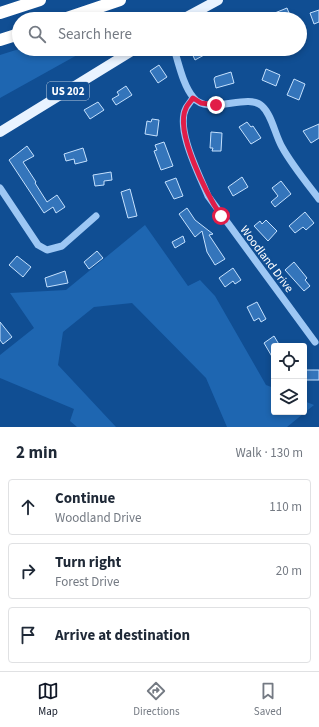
<!DOCTYPE html>
<html lang="en">
<head>
<meta charset="utf-8">
<style>
	:root { --surface:#fff; --page:#f6f6f7; --text:#1f2937; --muted:#747a83; --line:#e0e1e3; --accent:#111827 }
	body { margin:0; font-family:"Source Sans 3",sans-serif; background:var(--page); color:var(--text) }
	.controls { position:absolute; right:12px; bottom:12px; display:grid; overflow:hidden; border-radius:4px; box-shadow:0 2px 6px #0003 }
	.controls button { width:36px; height:36px; display:grid; place-items:center; padding:0; border:0; border-bottom:1px solid var(--line); background:var(--surface); color:var(--text); font:20px sans-serif }
	.stop { position:absolute; width:12px; height:12px; margin:-9px; border:3px solid #e11d48; border-radius:50%; background:#fff }
	.stop.end { background:#e11d48; border-color:#fff; box-shadow:0 1px 4px #0008 }
	.list { margin:0; padding:0; list-style:none }
	h2 { display:flex; justify-content:space-between; align-items:center; height:52px; margin:0; padding:0 16px; font-size:17px }
	h2 small { font-size:13px; font-weight:400; color:var(--muted) }
	.list li { display:grid; grid-template-columns:26px 1fr auto; gap:12px; align-items:center; box-sizing:border-box; height:56px; margin:0 8px 8px; padding:0 8px; border:1px solid var(--line); border-radius:4px }
	.list b { display:block; font-size:15px; white-space:nowrap }
	.list p { margin:0; font-size:13px; white-space:nowrap; color:var(--muted) }
	.list em { font-size:13px; font-style:normal; color:var(--muted) }
	.icon { flex:none; width:22px; height:22px; fill:none; stroke:currentColor; stroke-width:2; stroke-linecap:round; stroke-linejoin:round }
	.map { position:relative; flex:none; width:319px; height:427px; overflow:hidden }
	.search { position:absolute; background:var(--surface); box-shadow:0 2px 6px #0003; left:12px; right:12px; top:12px; height:44px; display:flex; align-items:center; gap:10px; box-sizing:border-box; padding:0 14px; border-radius:22px; color:var(--muted); font-size:15px }
	.sheet { height:244px; background:var(--surface) }
	nav { display:flex; justify-content:space-around; align-items:center; box-sizing:border-box; height:56px; border-top:1px solid var(--line); background:var(--surface); font-size:11px; color:var(--muted) }
	nav a { display:grid; justify-items:center; gap:2px }
	nav .on { color:var(--accent) }
	.map>svg:first-child { display:block }
	.green { fill:#1e66b1 }
	.building { fill:#3475bb; stroke:#c5e1fe }
	.lines { fill:none; stroke-linecap:round; stroke-linejoin:round }
	.minor { stroke:#9dc7f4; stroke-width:7 }
	.major { stroke:#e9f3ff; stroke-width:10 }
	.highway { stroke:#fff; stroke-width:12 }
	.route { stroke:#e11d48; stroke-width:5 }
	.labels { text-anchor:middle; stroke-width:4; stroke-linejoin:round; paint-order:stroke }
	.shield { fill:#104e93; stroke:#b7cadf; stroke-width:1 }
	.shield-label { font-size:11px; font-weight:bold; fill:#fff }
	.street-label { font-size:12px; fill:#fff; stroke:#104e93 }
</style>
</head>
<body>
<div class="map">
<svg width="319" height="427" viewBox="0 0 319 427">
	<rect width="100%" height="100%" fill="#104e93"/>
	<!-- green -->
	<path class="green" d="M19 49H88L0 98V55Z
		M145 225 188 286 200 280 215 296 266 385 274 388V412H304V401L314 405 287 427H227L206 378 132 303 94 307 63 332 58 365 116 427H77L70 421 74 409 0 378V355L34 328 10 293 66 290Z"/>
	<!-- building -->
	<path class="building" d="M287 8 291 18 260 19Z
		M319 10V22L314 24 310 13Z
		M190 49H215L195 60Z
		M159 65 167 77 158 83 150 71Z
		M266 69 280 75 276 86 262 80Z
		M231 72 234 83 216 88 214 79 215 77Z
		M294 79 305 84 299 100 287 95Z
		M126 86 132 95 116 105 112 99 119 95 117 92Z
		M98 102 104 110 90 119 84 110Z
		M152 119 159 120 157 136 145 134 147 121 151 122Z
		M247 122 251 127 253 126 261 138 251 144 239 127Z
		M319 124V138L311 143 303 131Z
		M211 132 222 133 221 151H212L213 148H210Z
		M164 142 173 166 161 170 154 151 157 150 155 145Z
		M27 146 34 156 23 162 36 182 35 183 47 202 57 195 65 207 56 213 53 207 44 213 9 160Z
		M83 148 87 161 75 164 74 159 66 161 64 154Z
		M111 172 112 180 104 181V185L95 186 93 175Z
		M242 177 248 187 233 196 228 187Z
		M176 178 183 196 174 199 165 182Z
		M281 181 291 194 275 207 271 202 278 196 272 188Z
		M130 189 137 216 128 218 121 192Z
		M187 208 195 220 213 234 209 235 225 259 215 265 207 252 202 231 195 237 179 214Z
		M305 212 314 223 306 230 303 227 295 233 289 226Z
		M266 220 277 231 268 241 254 226 260 221 262 224Z
		M183 236 185 242 175 248 172 242Z
		M97 251 103 258 89 269 84 262Z
		M17 256 31 267 23 277 9 265Z
		M294 262 307 278 305 280 310 286 304 291 285 270Z
		M233 268 241 280 235 284 233 281 225 287 219 278Z
		M65 271 68 283 47 287 45 278Z
		M257 302 266 319 261 322 259 318 254 321 247 307Z
		M0 322 12 337 3 344 0 340Z
		M274 336 280 346H274V360L264 343Z
		M304 370H319V380H304Z"/>
	<g class="lines">
		<!-- minor -->
		<path class="minor" d="M174 49C179 64 183 85 193 97 208 117 247 92 262 106 272 115 275 135 282 147 292 165 306 182 319 199
			M193 98C191 101 188 105 186 108 175 129 200 176 208 196L315 342
			M0 188 38 245 47 250 62 246 96 216"/>
		<!-- major -->
		<path class="major" d="M183 19 218 0
			M0 132 135 49"/>
		<!-- highway -->
		<path class="highway" d="M0 13 40 0
			M64 19 120 0
			M0 40 19 34"/>
	</g>
	<g class="lines">
		<!-- route -->
		<path class="route" d="M216 105 201 103 193 98C191 101 187 105 186 108 174 132 208 196 221 216"/>
	</g>
	<g class="labels">
		<!-- shield labels -->
		<rect class="shield" x="47" y="82" width="42" height="18" rx="3"/>
		<g class="shield-label">
			<text x="68" y="95">US 202</text>
		</g>
		<!-- street labels -->
		<g class="street-label">
			<text transform="translate(267 259) rotate(53)" y="4">Woodland Drive</text>
		</g>
	</g>
</svg>
<div class="controls">
<button><svg class="icon" aria-label="locate" viewBox="0 0 24 24"><circle cx="12" cy="12" r="6"/><path d="M12 2v4M12 18v4M2 12h4M18 12h4"/></svg></button>
<button><svg class="icon" aria-label="layers" viewBox="0 0 24 24"><path d="M12 4l9 5-9 5-9-5zM3 14l9 5 9-5"/></svg></button>
</div>
<div class="stop" style="left:221px;top:216px"></div>
<div class="stop end" style="left:216px;top:105px"></div>
<div class="search"><svg class="icon" aria-label="search" viewBox="0 0 24 24"><circle cx="10" cy="10" r="6"/><path d="M15 15l6 6"/></svg>Search here</div>
</div>
<section class="sheet">
<h2>2 min<small>Walk · 130 m</small></h2>
<ul class="list">
<li><svg class="icon" aria-label="ahead" viewBox="0 0 24 24"><path d="M12 20V5M6 11l6-6 6 6"/></svg><div><b>Continue</b><p>Woodland Drive</p></div><em>110 m</em></li>
<li><svg class="icon" aria-label="right" viewBox="0 0 24 24"><path d="M7 20v-9h11M14 6l5 5-5 5"/></svg><div><b>Turn right</b><p>Forest Drive</p></div><em>20 m</em></li>
<li><svg class="icon" aria-label="arrive" viewBox="0 0 24 24"><path d="M6 21V4h12l-3 4 3 4H6"/></svg><div><b>Arrive at destination</b></div></li>
</ul>
</section>
<nav>
<a class="on"><svg class="icon" aria-label="map" viewBox="0 0 24 24"><path d="M3 6l6-2 6 2 6-2v14l-6 2-6-2-6 2zM9 4v14M15 6v14"/></svg>Map</a>
<a><svg class="icon" aria-label="directions" viewBox="0 0 24 24"><path d="M12 3l9 9-9 9-9-9zM9 14v-3h6M13 9l2 2-2 2"/></svg>Directions</a>
<a><svg class="icon" aria-label="saved" viewBox="0 0 24 24"><path d="M7 4h10v16l-5-4-5 4z"/></svg>Saved</a>
</nav>
</body>
</html>
